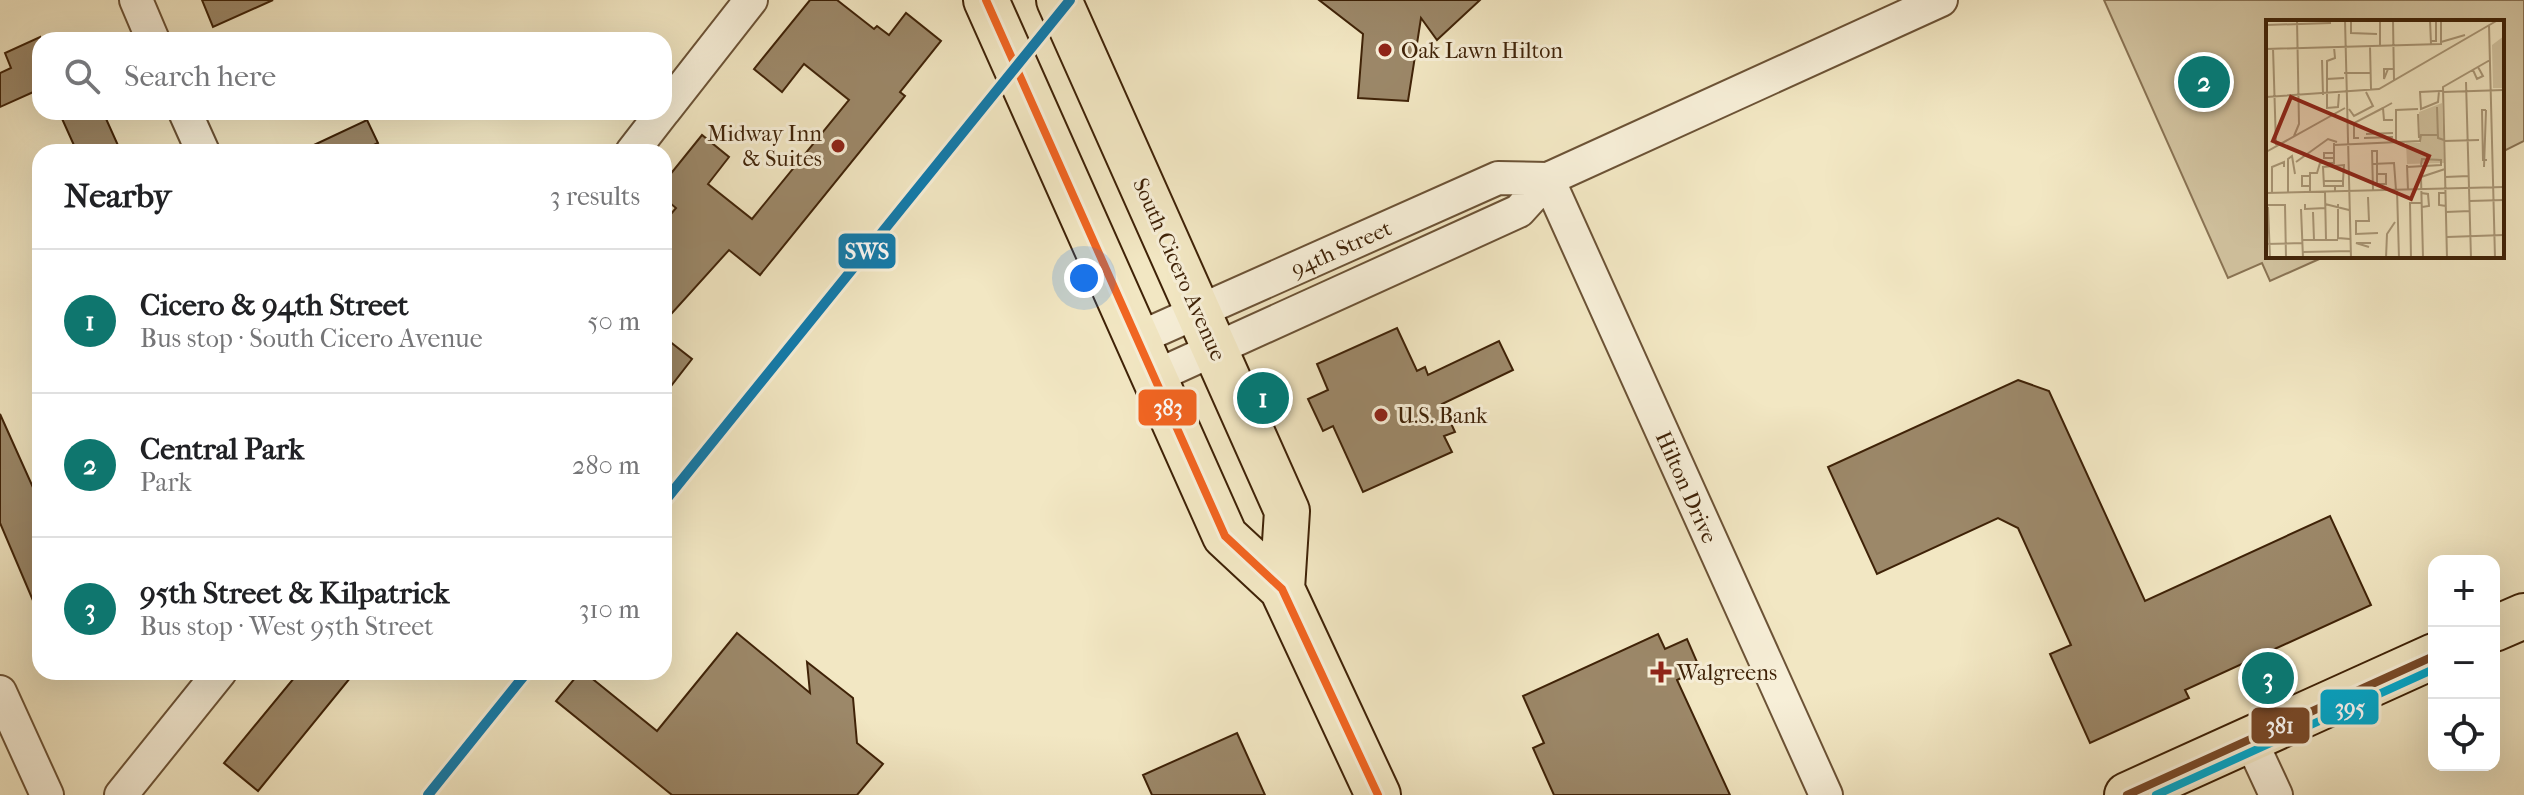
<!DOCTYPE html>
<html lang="en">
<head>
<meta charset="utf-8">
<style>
	:root { --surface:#fff; --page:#f6f6f6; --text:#202124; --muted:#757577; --line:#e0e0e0; --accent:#0f766e }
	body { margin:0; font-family:"IM FELL French Canon",serif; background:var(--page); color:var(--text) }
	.controls { position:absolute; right:24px; bottom:24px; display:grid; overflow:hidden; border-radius:16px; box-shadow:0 8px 32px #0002 }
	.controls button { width:72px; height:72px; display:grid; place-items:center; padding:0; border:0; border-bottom:2px solid var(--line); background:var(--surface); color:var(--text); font:40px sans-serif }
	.you { position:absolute; left:1084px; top:278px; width:28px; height:28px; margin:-20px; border:6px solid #fff; border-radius:50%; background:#1a73e8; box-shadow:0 0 0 12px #1a73e833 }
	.badge { display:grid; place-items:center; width:52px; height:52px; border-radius:50%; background:var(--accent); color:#fff; font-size:26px; font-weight:700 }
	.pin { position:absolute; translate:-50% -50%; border:4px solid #fff; box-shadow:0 2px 8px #0006 }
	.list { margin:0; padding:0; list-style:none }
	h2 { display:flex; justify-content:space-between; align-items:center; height:104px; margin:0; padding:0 32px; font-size:34px }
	h2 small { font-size:26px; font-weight:400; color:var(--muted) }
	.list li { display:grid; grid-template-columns:52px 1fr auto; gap:24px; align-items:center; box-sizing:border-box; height:144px; padding:0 32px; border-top:2px solid var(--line) }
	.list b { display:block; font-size:30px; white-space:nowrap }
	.list p { margin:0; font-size:26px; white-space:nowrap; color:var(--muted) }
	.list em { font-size:26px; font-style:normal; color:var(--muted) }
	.icon { flex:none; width:44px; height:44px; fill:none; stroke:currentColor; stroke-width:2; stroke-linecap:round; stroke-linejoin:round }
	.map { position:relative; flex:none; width:2524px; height:795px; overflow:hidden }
	.search { position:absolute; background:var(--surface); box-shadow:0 8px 32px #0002; left:32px; top:32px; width:640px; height:88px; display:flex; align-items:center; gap:20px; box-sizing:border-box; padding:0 28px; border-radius:24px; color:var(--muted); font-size:30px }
	.panel { position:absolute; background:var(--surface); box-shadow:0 8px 32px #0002; left:32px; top:144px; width:640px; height:536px; border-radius:24px }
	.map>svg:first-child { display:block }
	.green { fill:#d4c6a3; stroke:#8a7455; stroke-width:2 }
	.building { fill:#9c8869; stroke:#3f2207; stroke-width:2 }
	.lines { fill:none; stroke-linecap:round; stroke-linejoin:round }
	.street-casing { stroke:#6c5336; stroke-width:36 }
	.primary-casing { stroke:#3f2207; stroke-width:48 }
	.street { stroke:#f7efd8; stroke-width:32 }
	.primary { stroke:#f2e7c3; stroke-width:44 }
	.bus-1-casing { stroke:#f7efd8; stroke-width:14 }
	.bus-2-casing { stroke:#f7efd8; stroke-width:14 }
	.bus-3-casing { stroke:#f7efd8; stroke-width:14 }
	.bus-1 { stroke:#f26522; stroke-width:8 }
	.bus-2 { stroke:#7a4b2a; stroke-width:8 }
	.bus-3 { stroke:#00a9ce; stroke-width:8 }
	.rail-1-casing { stroke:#f7efd8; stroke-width:16 }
	.rail-1 { stroke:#117bac; stroke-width:10 }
	.poi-dot { fill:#8f2418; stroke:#f7efd8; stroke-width:3 }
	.labels { text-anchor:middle; stroke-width:6; stroke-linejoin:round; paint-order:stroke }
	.poi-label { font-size:22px; fill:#3f2207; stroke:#f7efd8; text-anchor:start }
	.street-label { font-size:22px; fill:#3f2207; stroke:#f7efd8 }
	.inset-road { fill:none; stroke:#aa9878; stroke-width:2 }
	.view { fill:#8f2418; fill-opacity:0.15; stroke:#8f2418; stroke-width:4 }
	.inset-edge { fill:none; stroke:#3f2207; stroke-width:4 }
	.line-badge { stroke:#f7efd8; stroke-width:3 }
	.badge-label { font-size:22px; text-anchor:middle; font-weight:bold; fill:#fff }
</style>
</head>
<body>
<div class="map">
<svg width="2524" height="795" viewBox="0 0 2524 795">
	<rect width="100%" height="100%" fill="#f2e7c3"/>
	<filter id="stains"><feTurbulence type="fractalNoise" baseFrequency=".0025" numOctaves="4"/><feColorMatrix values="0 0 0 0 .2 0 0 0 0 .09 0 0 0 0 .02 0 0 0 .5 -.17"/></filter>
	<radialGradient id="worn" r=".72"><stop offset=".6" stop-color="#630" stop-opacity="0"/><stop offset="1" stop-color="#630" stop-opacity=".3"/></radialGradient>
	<!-- green -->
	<path class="green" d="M2104 0H2524V141L2502 152V22H2268V256H2326L2270 281 2262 263 2228 278Z"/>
	<!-- building -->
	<path class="building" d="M202 0H273L213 27Z
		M810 0H837L874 29 877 26 889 35 906 13 941 41 900 92 905 96 760 275 729 250 664 322V222L676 208 664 198V182L702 135 729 157 708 184 752 219 849 100 804 64 782 92 754 69Z
		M1319 0H1480L1437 40 1421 18 1408 101 1358 98 1363 34Z
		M40 37V89L0 107V73L11 68 5 53Z
		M59 112H103L121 152H77Z
		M367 120 378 143 359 152H299Z
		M1397 328 1417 371 1425 367 1428 375 1499 341 1513 370 1442 404 1455 432 1444 436 1452 452 1363 492 1333 426 1323 431 1308 399 1328 390 1317 364Z
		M664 337 692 359 664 395Z
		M2018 380 2049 391 2145 601 2330 516 2371 605 2185 690 2189 698 2090 743 2050 654 2071 645 2018 528 1998 518 1877 574 1828 467Z
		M0 414 40 503V617L0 523Z
		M737 633 810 693 807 662 853 698 857 743 883 764 857 795H672L556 701 580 672H584L657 731Z
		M1658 634 1665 649 1687 639 1700 669 1677 680 1730 795H1554L1533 748 1544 743 1523 696Z
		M299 672H355L258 791 224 763Z
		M1237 733 1265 795H1152L1143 775Z"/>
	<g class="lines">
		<defs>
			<path id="street" d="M136 0 153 40
				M664 111 751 0
				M185 112 203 152
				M632 152 663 112
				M1548 179 1826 795
				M1139 338 1498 178 1548 179
				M1156 376 1519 211 1548 179 1941 0
				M0 692 47 795
				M2250 739 2276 795
				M121 795 220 672"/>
			<path id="primary" d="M986 0 1225 536 1282 589 1378 795
				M1059 0 1287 511 1282 589
				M2494 629 2524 616
				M2127 795 2434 656"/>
		</defs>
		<!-- street casing -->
		<use href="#street" class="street-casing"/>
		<!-- primary casing -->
		<use href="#primary" class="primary-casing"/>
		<!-- street -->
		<use href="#street" class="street"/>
		<!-- primary -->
		<use href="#primary" class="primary"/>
		<defs>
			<path id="bus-1" d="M986 0 1225 536 1282 589 1378 795"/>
			<path id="bus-2" d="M2127 795 2434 656"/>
			<path id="bus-3" d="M2156 795 2434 669"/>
		</defs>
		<!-- bus-1 casing -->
		<use href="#bus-1" class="bus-1-casing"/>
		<!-- bus-2 casing -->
		<use href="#bus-2" class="bus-2-casing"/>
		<!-- bus-3 casing -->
		<use href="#bus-3" class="bus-3-casing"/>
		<!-- bus-1 -->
		<use href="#bus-1" class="bus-1"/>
		<!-- bus-2 -->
		<use href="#bus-2" class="bus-2"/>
		<!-- bus-3 -->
		<use href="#bus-3" class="bus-3"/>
		<defs>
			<path id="rail-1" d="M664 502 1070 0
				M428 795 527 672"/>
		</defs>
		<!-- rail-1 casing -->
		<use href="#rail-1" class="rail-1-casing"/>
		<!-- rail-1 -->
		<use href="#rail-1" class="rail-1"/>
	</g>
	<!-- markers -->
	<g class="poi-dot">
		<circle cx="1385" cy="50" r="8"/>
		<circle cx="838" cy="146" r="8"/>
		<circle cx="1381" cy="415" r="8"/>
		<path d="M1657 660h8v8h8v8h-8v8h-8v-8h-8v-8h8z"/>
	</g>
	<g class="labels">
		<!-- poi labels -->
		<g class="poi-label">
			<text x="1401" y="58">Oak Lawn Hilton</text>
			<text x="822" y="141" text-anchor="end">Midway Inn<tspan x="822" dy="25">&amp; Suites</tspan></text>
			<text x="1397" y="423">U.S. Bank</text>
			<text x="1677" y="680">Walgreens</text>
		</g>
		<!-- street labels -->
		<g class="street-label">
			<text transform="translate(1341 248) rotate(-24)" y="8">94th Street</text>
			<text transform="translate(1180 269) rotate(66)" y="8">South Cicero Avenue</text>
			<text transform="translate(1687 487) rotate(66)" y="8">Hilton Drive</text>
		</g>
	</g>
	<!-- overview -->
	<g transform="translate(2266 20)">
		<rect width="238" height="238" fill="#f2e7c3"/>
		<path d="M238 16V68H227L226 25ZM176 83 178 143 141 144 140 123H154L153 92Z" fill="#d4c6a3"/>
		<path class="inset-road" d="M79 0 85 238M85 0V13L111 14M114 0V26M127 0 128 61M164 0 165 24M175 0V25M127 1H159M0 5 65 3M223 5 229 238M165 21H170V0M175 22 199 15M104 26 105 70M7 28 10 125M0 29 175 24M56 40 57 75M122 49 118 59V49H128M207 50 211 59 217 56 212 47M78 53H104M61 59V41L69 38 68 27M200 62 205 238M173 71 172 82 155 89 154 72 174 71H177M177 72 238 70M73 74 72 87 61 88V59L78 58M0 77 113 69 232 0M126 83 117 88 118 100H127M171 87 172 118 178 120M83 89 88 96 107 86 100 72M220 90H216L217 140H221M152 94 153 118M100 114 127 113M28 116 33 104 31 0M93 118H88V103L117 88M98 118 127 117M178 121 213 120M130 122V90L152 89M68 125 154 121 155 115H172M106 130 107 170M106 131H111V164H120V154H111M0 132 79 88M68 133H58V138H68M30 142 62 119 71 122M106 144 128 143 130 170M141 145 142 170M141 147 175 145V140L156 139 155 145M218 147 220 90M179 157 203 156M58 161H77V166H69M44 166H36V156H45M131 170 133 238M69 171V166H58L57 147 78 145 77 161M44 172V153H51L54 143H68V123M59 172 60 220M0 173 238 167M6 173V147L18 142V147M22 173V139L26 136 29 154M155 173 162 174 163 186 156 187M179 173H173V185L180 186M102 177 103 201H90V214L112 213M204 181 238 180M39 184V189L60 188M59 184 83 190M72 184V218L84 219M0 185H19L20 238M2 187 4 238M35 189 37 238M47 192 48 220M180 192 204 191M181 217 238 215M36 220H72M0 224 36 223M103 227 90 223H105M37 232 85 231M120 238 121 214 129 202M145 238 144 183H156M157 238 155 157 179 149M181 238 177 67 224 40"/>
		<path class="view" d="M25 77 163 136 145 179 7 121Z"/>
		<rect width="238" height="238" class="inset-edge"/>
	</g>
	<g class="line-badge">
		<rect x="837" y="232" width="60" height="38" rx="8" fill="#117bac"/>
		<rect x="1137" y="388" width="61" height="39" rx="8" fill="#f26522"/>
		<rect x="2319" y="688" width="61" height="38" rx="8" fill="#00a9ce"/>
		<rect x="2250" y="706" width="61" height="39" rx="8" fill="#7a4b2a"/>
	</g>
	<g class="badge-label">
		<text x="867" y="259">SWS</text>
		<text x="1168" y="415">383</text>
		<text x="2350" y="715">395</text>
		<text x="2280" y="733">381</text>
	</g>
	<rect width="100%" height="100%" filter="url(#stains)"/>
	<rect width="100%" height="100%" fill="url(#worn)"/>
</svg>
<div class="controls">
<button>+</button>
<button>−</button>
<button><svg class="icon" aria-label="locate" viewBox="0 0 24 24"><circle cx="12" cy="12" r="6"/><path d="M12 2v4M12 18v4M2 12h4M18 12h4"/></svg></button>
</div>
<div class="you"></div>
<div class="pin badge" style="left:1263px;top:398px">1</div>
<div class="pin badge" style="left:2204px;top:82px">2</div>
<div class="pin badge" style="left:2268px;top:678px">3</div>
<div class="search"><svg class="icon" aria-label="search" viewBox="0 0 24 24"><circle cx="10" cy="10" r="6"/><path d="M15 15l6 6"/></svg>Search here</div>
<section class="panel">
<h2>Nearby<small>3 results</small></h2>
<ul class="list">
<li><span class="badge">1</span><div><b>Cicero &amp; 94th Street</b><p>Bus stop · South Cicero Avenue</p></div><em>50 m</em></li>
<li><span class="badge">2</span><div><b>Central Park</b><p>Park</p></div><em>280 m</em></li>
<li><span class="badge">3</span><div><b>95th Street &amp; Kilpatrick</b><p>Bus stop · West 95th Street</p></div><em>310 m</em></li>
</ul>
</section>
</div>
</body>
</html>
